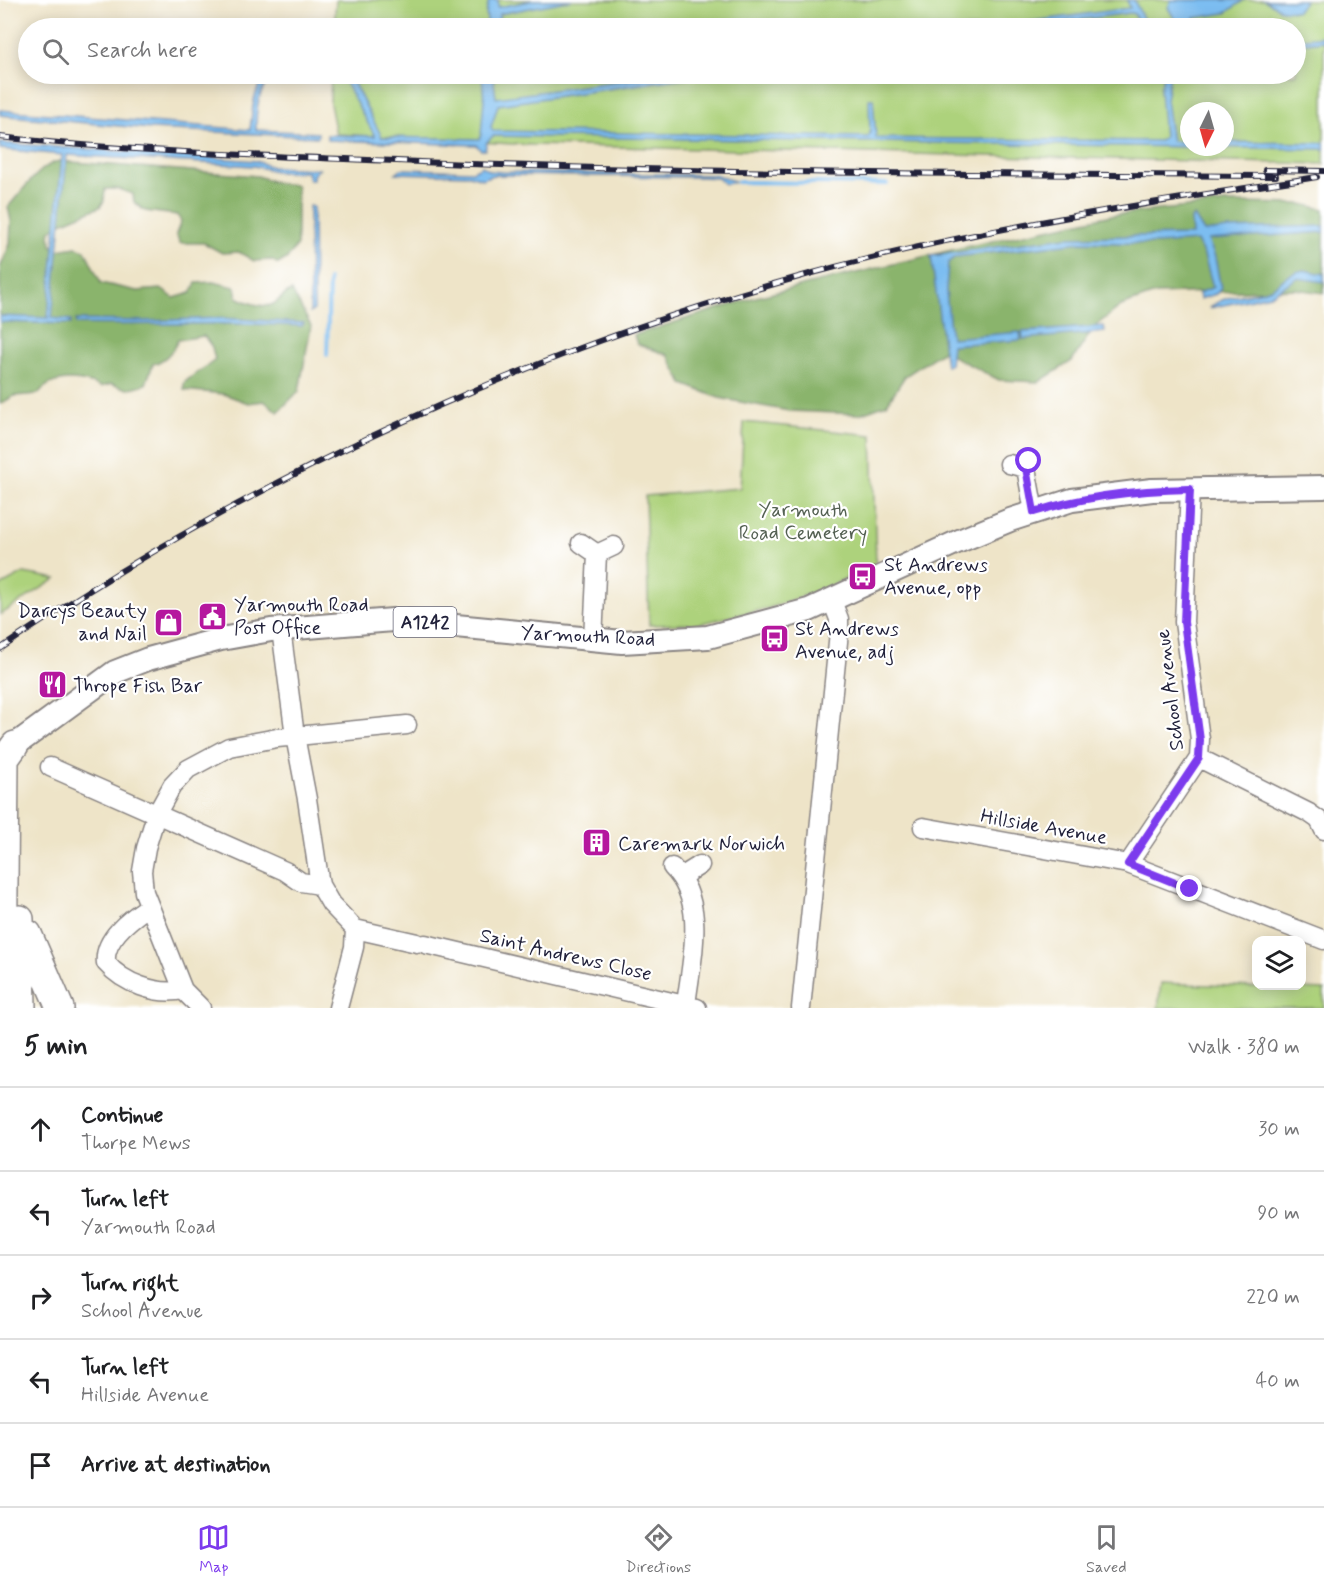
<!DOCTYPE html>
<html lang="en">
<head>
<meta charset="utf-8">
<style>
	:root { --surface:#fff; --page:#f2f2f2; --text:#202124; --muted:#757577; --line:#e0e0e0; --accent:#7c3aed }
	body { margin:0; font-family:Mynerve,sans-serif; background:var(--page); color:var(--text) }
	.controls { position:absolute; right:18px; bottom:18px; display:grid; overflow:hidden; border-radius:12px; box-shadow:0 3px 15px #0003 }
	.controls button { width:54px; height:54px; display:grid; place-items:center; padding:0; border:0; border-bottom:2px solid var(--line); background:var(--surface); color:var(--text); font:30px sans-serif }
	.compass { position:absolute; left:1180px; top:102px; width:54px; height:54px; border-radius:50%; background:var(--surface); box-shadow:0 3px 15px #0003; rotate:185deg }
	.stop { position:absolute; width:18px; height:18px; margin:-14px; border:4px solid #7c3aed; border-radius:50%; background:#fff }
	.stop.end { background:#7c3aed; border-color:#fff; box-shadow:0 2px 6px #0008 }
	.list { margin:0; padding:0; list-style:none }
	h2 { display:flex; justify-content:space-between; align-items:center; height:78px; margin:0; padding:0 24px; font-size:26px }
	h2 small { font-size:20px; font-weight:400; color:var(--muted) }
	.list li { display:grid; grid-template-columns:39px 1fr auto; gap:18px; align-items:center; box-sizing:border-box; height:84px; padding:0 24px; border-top:2px solid var(--line) }
	.list b { display:block; font-size:22px; white-space:nowrap }
	.list p { margin:0; font-size:20px; white-space:nowrap; color:var(--muted) }
	.list em { font-size:20px; font-style:normal; color:var(--muted) }
	.icon { flex:none; width:33px; height:33px; fill:none; stroke:currentColor; stroke-width:2; stroke-linecap:round; stroke-linejoin:round }
	.map { position:relative; flex:none; width:1324px; height:1008px; overflow:hidden }
	.search { position:absolute; background:var(--surface); box-shadow:0 3px 15px #0003; left:18px; right:18px; top:18px; height:66px; display:flex; align-items:center; gap:15px; box-sizing:border-box; padding:0 21px; border-radius:33px; color:var(--muted); font-size:22px }
	.sheet { height:498px; background:var(--surface) }
	nav { display:flex; justify-content:space-around; align-items:center; box-sizing:border-box; height:84px; border-top:2px solid var(--line); background:var(--surface); font-size:16px; color:var(--muted) }
	nav a { display:grid; justify-items:center; gap:3px }
	nav .on { color:var(--accent) }
	.map>svg:first-child { display:block }
	.green { fill:#add27c; stroke:#687a5c; stroke-width:1.5; fill-rule:evenodd }
	.forest { fill:#8ab46c; stroke:#566b54; stroke-width:1.5 }
	.water { fill:#7cbdf1; stroke:#4f7096; stroke-width:1.5 }
	.lines { fill:none; stroke-linecap:round; stroke-linejoin:round }
	.stream { stroke:#7cbdf1; stroke-width:4 }
	.minor-casing { stroke:#888382; stroke-width:21 }
	.major-casing { stroke:#888382; stroke-width:26 }
	.highway-casing { stroke:#888382; stroke-width:30 }
	.minor { stroke:#fff; stroke-width:18 }
	.major { stroke:#fff; stroke-width:22 }
	.highway { stroke:#fff; stroke-width:27 }
	.rail-casing { stroke:#22223b; stroke-width:6 }
	.rail { stroke:#fff; stroke-width:4; stroke-dasharray:11; stroke-linecap:butt }
	.route { stroke:#7c3aed; stroke-width:8 }
	.labels { text-anchor:middle; stroke-width:4.5; stroke-linejoin:round; paint-order:stroke }
	.shield { fill:#fff; stroke:#646476; stroke-width:1.5 }
	.shield-label { font-size:18px; font-weight:bold; fill:#22223b }
	.park-label { font-size:20px; fill:#536052; stroke:#fff }
	.poi-label { font-size:20px; fill:#22223b; stroke:#fff; text-anchor:start }
	.street-label { font-size:20px; fill:#22223b; stroke:#fff }
</style>
</head>
<body>
<div class="map">
<svg width="1324" height="1008" viewBox="0 0 1324 1008">
	<rect width="100%" height="100%" fill="#fff"/>
	<filter id="ink" filterUnits="userSpaceOnUse"><feTurbulence type="fractalNoise" baseFrequency=".0167" numOctaves="2"/><feDisplacementMap in="SourceGraphic" scale="12" xChannelSelector="R" yChannelSelector="G"/><feConvolveMatrix kernelMatrix="1 2 1 2 8 2 1 2 1" color-interpolation-filters="sRGB"/></filter>
	<filter id="wash" filterUnits="userSpaceOnUse"><feTurbulence type="fractalNoise" baseFrequency=".008" numOctaves="4" result="noise"/><feDisplacementMap in="SourceGraphic" scale="24" xChannelSelector="R" yChannelSelector="G"/><feGaussianBlur stdDeviation="1.35" result="paint"/><feColorMatrix in="noise" values="0 0 0 0 0 0 0 0 0 0 0 0 0 0 0 0 0 1.4 0 .05"/><feComposite in="paint" operator="in"/></filter>
	<g filter="url(#wash)">
		<rect width="100%" height="100%" fill="#eee4c8"/>
		<!-- green -->
		<path class="green" d="M336 0H1324V164L532 145 336 134 330 104 331 74H1296V28H334ZM1189 111H1225V147H1189Z
			M744 422 872 435 876 564 826 588 769 608 698 624 649 625 645 496 740 488Z
			M24 573 56 579 0 615V586Z
			M1161 983 1324 990V1008H1158Z"/>
		<!-- forest -->
		<path class="forest" d="M59 161 258 176 277 183 297 185V245L288 258 278 264 272 260 254 261 239 252 222 253 204 243H180L176 234 181 221 177 215 145 211 134 202 133 194 118 189H105L104 201 100 207 59 224 50 232 51 245 58 250 76 247 85 250 101 283 137 291 161 289 174 298 191 293 196 283 213 282 235 287 237 297C245 302 262 308 271 305 279 302 284 293 292 291L311 326 299 391 278 412 264 401 248 403 224 394 184 390V383C193 374 204 369 215 360L212 347 204 336 178 340C173 351 165 361 153 364L146 384 128 389 111 384 101 387C82 378 52 375 38 394L14 396 0 404V268L10 244 11 221 8 207C20 193 41 164 59 161Z
			M1226 203 1302 204 1324 209V293L1295 289 1155 294 1121 306 1094 327 1072 361 1039 382 999 380 943 351 905 376 887 404 859 414 789 411 719 398 683 384 668 355 637 344 634 335 756 297 960 248 1112 215Z"/>
		<!-- water -->
		<path class="water" d="M489 0H498V7L535 0H572L500 14 496 28H488L486 13Z
			M1127 0H1134L1148 28H1141L1134 14 1130 13 1018 28H982L1130 8Z
			M1171 0H1244L1226 13 1195 18 1194 28H1180L1168 8Z
			M1264 0H1305L1297 11 1282 10Z
			M1324 36V41L1296 44V39Z
			M268 74H273C258 92 256 106 256 130L318 133V137L152 129 0 115V110L250 130C253 107 252 91 268 74Z
			M340 74H349L382 137 479 139 481 135 484 100 482 76 493 74 496 98 667 74H711L498 105 491 127 493 131 868 137 870 134 869 99H873L876 138 1160 141 1164 137 1160 89 1164 74H1170L1166 100 1172 141 1189 142V147H1225V142L1324 143V149L493 136 487 142 485 150H481L476 145 327 140V135L375 136Z
			M0 143 257 161 272 167 319 169 313 175V180H309L307 172H279L254 166 67 155 52 318 71 320V324L0 322V316L48 318 62 155 0 149Z
			M482 166 490 171 501 172 716 175 737 182 725 184 717 178 703 177 493 175 482 179 470 175 396 173 401 169 473 171Z
			M309 206H313L314 310 310 313Z
			M1194 216 1204 232 1229 229 1324 226V232L1208 240 1215 257 1221 289 1216 294 1200 299 1199 293 1213 287 1204 255 1197 241 1157 244 1082 242 955 257 948 263 946 291 951 338 1020 332 1021 340 952 345 950 364 946 366 931 256 1067 237 1192 235 1191 219Z
			M1304 270 1324 274V282L1297 278 1270 295 1210 308C1223 294 1251 296 1268 289 1284 283 1283 274 1304 270Z
			M219 318 304 323 302 326C227 321 151 326 76 324V320L146 321Z
			M1104 326 1105 332 1023 339 1022 332Z"/>
		<g class="lines">
			<!-- stream -->
			<path class="stream" d="M737 182 887 184
				M327 355 329 280"/>
		</g>
	</g>
	<g filter="url(#ink)">
		<g class="lines">
			<defs>
				<path id="minor" d="M1009 464 1026 468 1034 512
					M581 543 597 554
					M281 629 295 736 307 799 320 885 331 904 355 929 354 947 338 1008
					M593 640 597 554 614 546
					M1199 758 1309 813 1319 820 1324 830
					M50 767 285 871 301 882 320 885
					M923 827 1128 864 1324 940
					M1128 864 1199 758 1200 739 1184 622 1190 489
					M672 867C708 903 691 960 686 1005
					M681 877 700 865
					M148 907C130 919 103 939 106 963 123 983 157 996 183 990
					M355 929 417 943
					M425 944 697 1008
					M201 1008 183 990 144 892 142 871 146 848 156 815 172 786 188 769 229 747 277 738 407 725
					M801 1008 839 632V619L832 601"/>
				<path id="major" d="M15 745 115 672 148 659 221 639 271 630 393 620 622 642 708 637 809 610 957 542 1010 520 1072 500 1152 490 1324 487"/>
				<path id="highway" d="M20 919 22 1008
					M28 934 60 1008
					M3 1008 5 759 15 745"/>
			</defs>
			<!-- minor casing -->
			<use href="#minor" class="minor-casing"/>
			<!-- major casing -->
			<use href="#major" class="major-casing"/>
			<!-- highway casing -->
			<use href="#highway" class="highway-casing"/>
			<!-- minor -->
			<use href="#minor" class="minor"/>
			<!-- major -->
			<use href="#major" class="major"/>
			<!-- highway -->
			<use href="#highway" class="highway"/>
			<defs>
				<path id="rail" d="M0 137C131 152 265 156 397 161 690 174 983 174 1276 176
					M1265 170 1324 171
					M0 649C236 488 500 363 774 284 951 232 1135 205 1317 177"/>
			</defs>
			<!-- rail casing -->
			<use href="#rail" class="rail-casing"/>
			<!-- rail -->
			<use href="#rail" class="rail"/>
		</g>
	</g>
	<g class="lines" filter="url(#ink)">
		<!-- route -->
		<path class="route" d="M1029 461 1026 468 1034 512C1085 496 1137 490 1190 489L1184 622 1200 740 1199 758 1128 864 1190 889"/>
	</g>
	<!-- icons -->
	<defs>
		<symbol id="bus-square" viewBox="-11 -11 22 22"><rect x="-9" y="-9" width="18" height="18" rx="4" fill="#b5179e" stroke="#fff"/><path d="M-5-6H5V4H4V6H2V4H-2V6H-4V4H-5ZM-3.5-4V0h7V-4ZM-3.5 1.2v1.5H-2V1.2ZM2 1.2v1.5H3.5V1.2Z" fill="#fff"/></symbol>
		<symbol id="civic-square" viewBox="-11 -11 22 22"><rect x="-9" y="-9" width="18" height="18" rx="4" fill="#b5179e" stroke="#fff"/><path d="M-.6-6.5H3V-4.5H.6V-3L4-1V1h2V6H-6V1h2V-1L-.6-3ZM-1.2 2.5V6h2.4V2.5Z" fill="#fff"/></symbol>
		<symbol id="shop-square" viewBox="-11 -11 22 22"><rect x="-9" y="-9" width="18" height="18" rx="4" fill="#b5179e" stroke="#fff"/><path d="M-5-2.5h2.3a2.7 3.5 0 0 1 5.4 0H5L5.5 6h-11ZM-1.5-2.5h3a1.5 2.3 0 0 0-3 0Z" fill="#fff"/></symbol>
		<symbol id="restaurant-square" viewBox="-11 -11 22 22"><rect x="-9" y="-9" width="18" height="18" rx="4" fill="#b5179e" stroke="#fff"/><path d="M-5-6h1v4h1v-4h1v4h1v-4h1v5L-1.5 .5V6h-2V.5L-5-1ZM5-6V6H3V1.5H1.5Q1.5-4 5-6Z" fill="#fff"/></symbol>
		<symbol id="building-square" viewBox="-11 -11 22 22"><rect x="-9" y="-9" width="18" height="18" rx="4" fill="#b5179e" stroke="#fff"/><path d="M-4-6H4V6H1V3H-1V6H-4ZM-2.5-4.3h1.7v1.8h-1.7ZM.8-4.3h1.7v1.8H.8ZM-2.5-1h1.7V.8h-1.7ZM.8-1h1.7V.8H.8Z" fill="#fff"/></symbol>
	</defs>
	<g fill-rule="evenodd">
		<use href="#bus-square" x="846" y="560" width="33" height="33"/>
		<use href="#civic-square" x="196" y="600" width="33" height="33"/>
		<use href="#shop-square" x="152" y="606" width="33" height="33"/>
		<use href="#bus-square" x="758" y="622" width="33" height="33"/>
		<use href="#restaurant-square" x="36" y="668" width="33" height="33"/>
		<use href="#building-square" x="580" y="826" width="33" height="33"/>
	</g>
	<g class="labels">
		<!-- shield labels -->
		<rect class="shield" x="393.5" y="607" width="63" height="30" rx="4.5"/>
		<g class="shield-label">
			<text x="425" y="628">A1242</text>
		</g>
		<!-- park labels -->
		<g class="park-label">
			<text x="803" y="516">Yarmouth<tspan x="803" dy="23">Road Cemetery</tspan></text>
		</g>
		<!-- poi labels -->
		<g class="poi-label">
			<text x="884" y="571">St Andrews<tspan x="884" dy="23">Avenue, opp</tspan></text>
			<text x="234" y="611">Yarmouth Road<tspan x="234" dy="23">Post Office</tspan></text>
			<text x="147" y="617" text-anchor="end">Darcys Beauty<tspan x="147" dy="23">and Nail</tspan></text>
			<text x="795" y="635">St Andrews<tspan x="795" dy="23">Avenue, adj</tspan></text>
			<text x="73" y="692">Thrope Fish Bar</text>
			<text x="618" y="850">Caremark Norwich</text>
		</g>
		<!-- street labels -->
		<g class="street-label">
			<text transform="translate(588 635) rotate(3)" y="7">Yarmouth Road</text>
			<text transform="translate(1169 690) rotate(-97)" y="7">School Avenue</text>
			<text transform="translate(1044 826) rotate(10)" y="7">Hillside Avenue</text>
			<text transform="translate(566 954) rotate(13)" y="7">Saint Andrews Close</text>
		</g>
	</g>
</svg>
<div class="controls">
<button><svg class="icon" aria-label="layers" viewBox="0 0 24 24"><path d="M12 4l9 5-9 5-9-5zM3 14l9 5 9-5"/></svg></button>
</div>
<svg class="compass" viewBox="-18 -18 36 36"><path d="M0-13l5 13h-10z" fill="#e53935"/><path d="M0 13l5-13h-10z" fill="#757577"/></svg>
<div class="stop" style="left:1029px;top:461px"></div>
<div class="stop end" style="left:1190px;top:889px"></div>
<div class="search"><svg class="icon" aria-label="search" viewBox="0 0 24 24"><circle cx="10" cy="10" r="6"/><path d="M15 15l6 6"/></svg>Search here</div>
</div>
<section class="sheet">
<h2>5 min<small>Walk · 380 m</small></h2>
<ul class="list">
<li><svg class="icon" aria-label="ahead" viewBox="0 0 24 24"><path d="M12 20V5M6 11l6-6 6 6"/></svg><div><b>Continue</b><p>Thorpe Mews</p></div><em>30 m</em></li>
<li><svg class="icon" aria-label="left" viewBox="0 0 24 24"><path d="M17 20v-9H6M10 6l-5 5 5 5"/></svg><div><b>Turn left</b><p>Yarmouth Road</p></div><em>90 m</em></li>
<li><svg class="icon" aria-label="right" viewBox="0 0 24 24"><path d="M7 20v-9h11M14 6l5 5-5 5"/></svg><div><b>Turn right</b><p>School Avenue</p></div><em>220 m</em></li>
<li><svg class="icon" aria-label="left" viewBox="0 0 24 24"><path d="M17 20v-9H6M10 6l-5 5 5 5"/></svg><div><b>Turn left</b><p>Hillside Avenue</p></div><em>40 m</em></li>
<li><svg class="icon" aria-label="arrive" viewBox="0 0 24 24"><path d="M6 21V4h12l-3 4 3 4H6"/></svg><div><b>Arrive at destination</b></div></li>
</ul>
</section>
<nav>
<a class="on"><svg class="icon" aria-label="map" viewBox="0 0 24 24"><path d="M3 6l6-2 6 2 6-2v14l-6 2-6-2-6 2zM9 4v14M15 6v14"/></svg>Map</a>
<a><svg class="icon" aria-label="directions" viewBox="0 0 24 24"><path d="M12 3l9 9-9 9-9-9zM9 14v-3h6M13 9l2 2-2 2"/></svg>Directions</a>
<a><svg class="icon" aria-label="saved" viewBox="0 0 24 24"><path d="M7 4h10v16l-5-4-5 4z"/></svg>Saved</a>
</nav>
</body>
</html>
